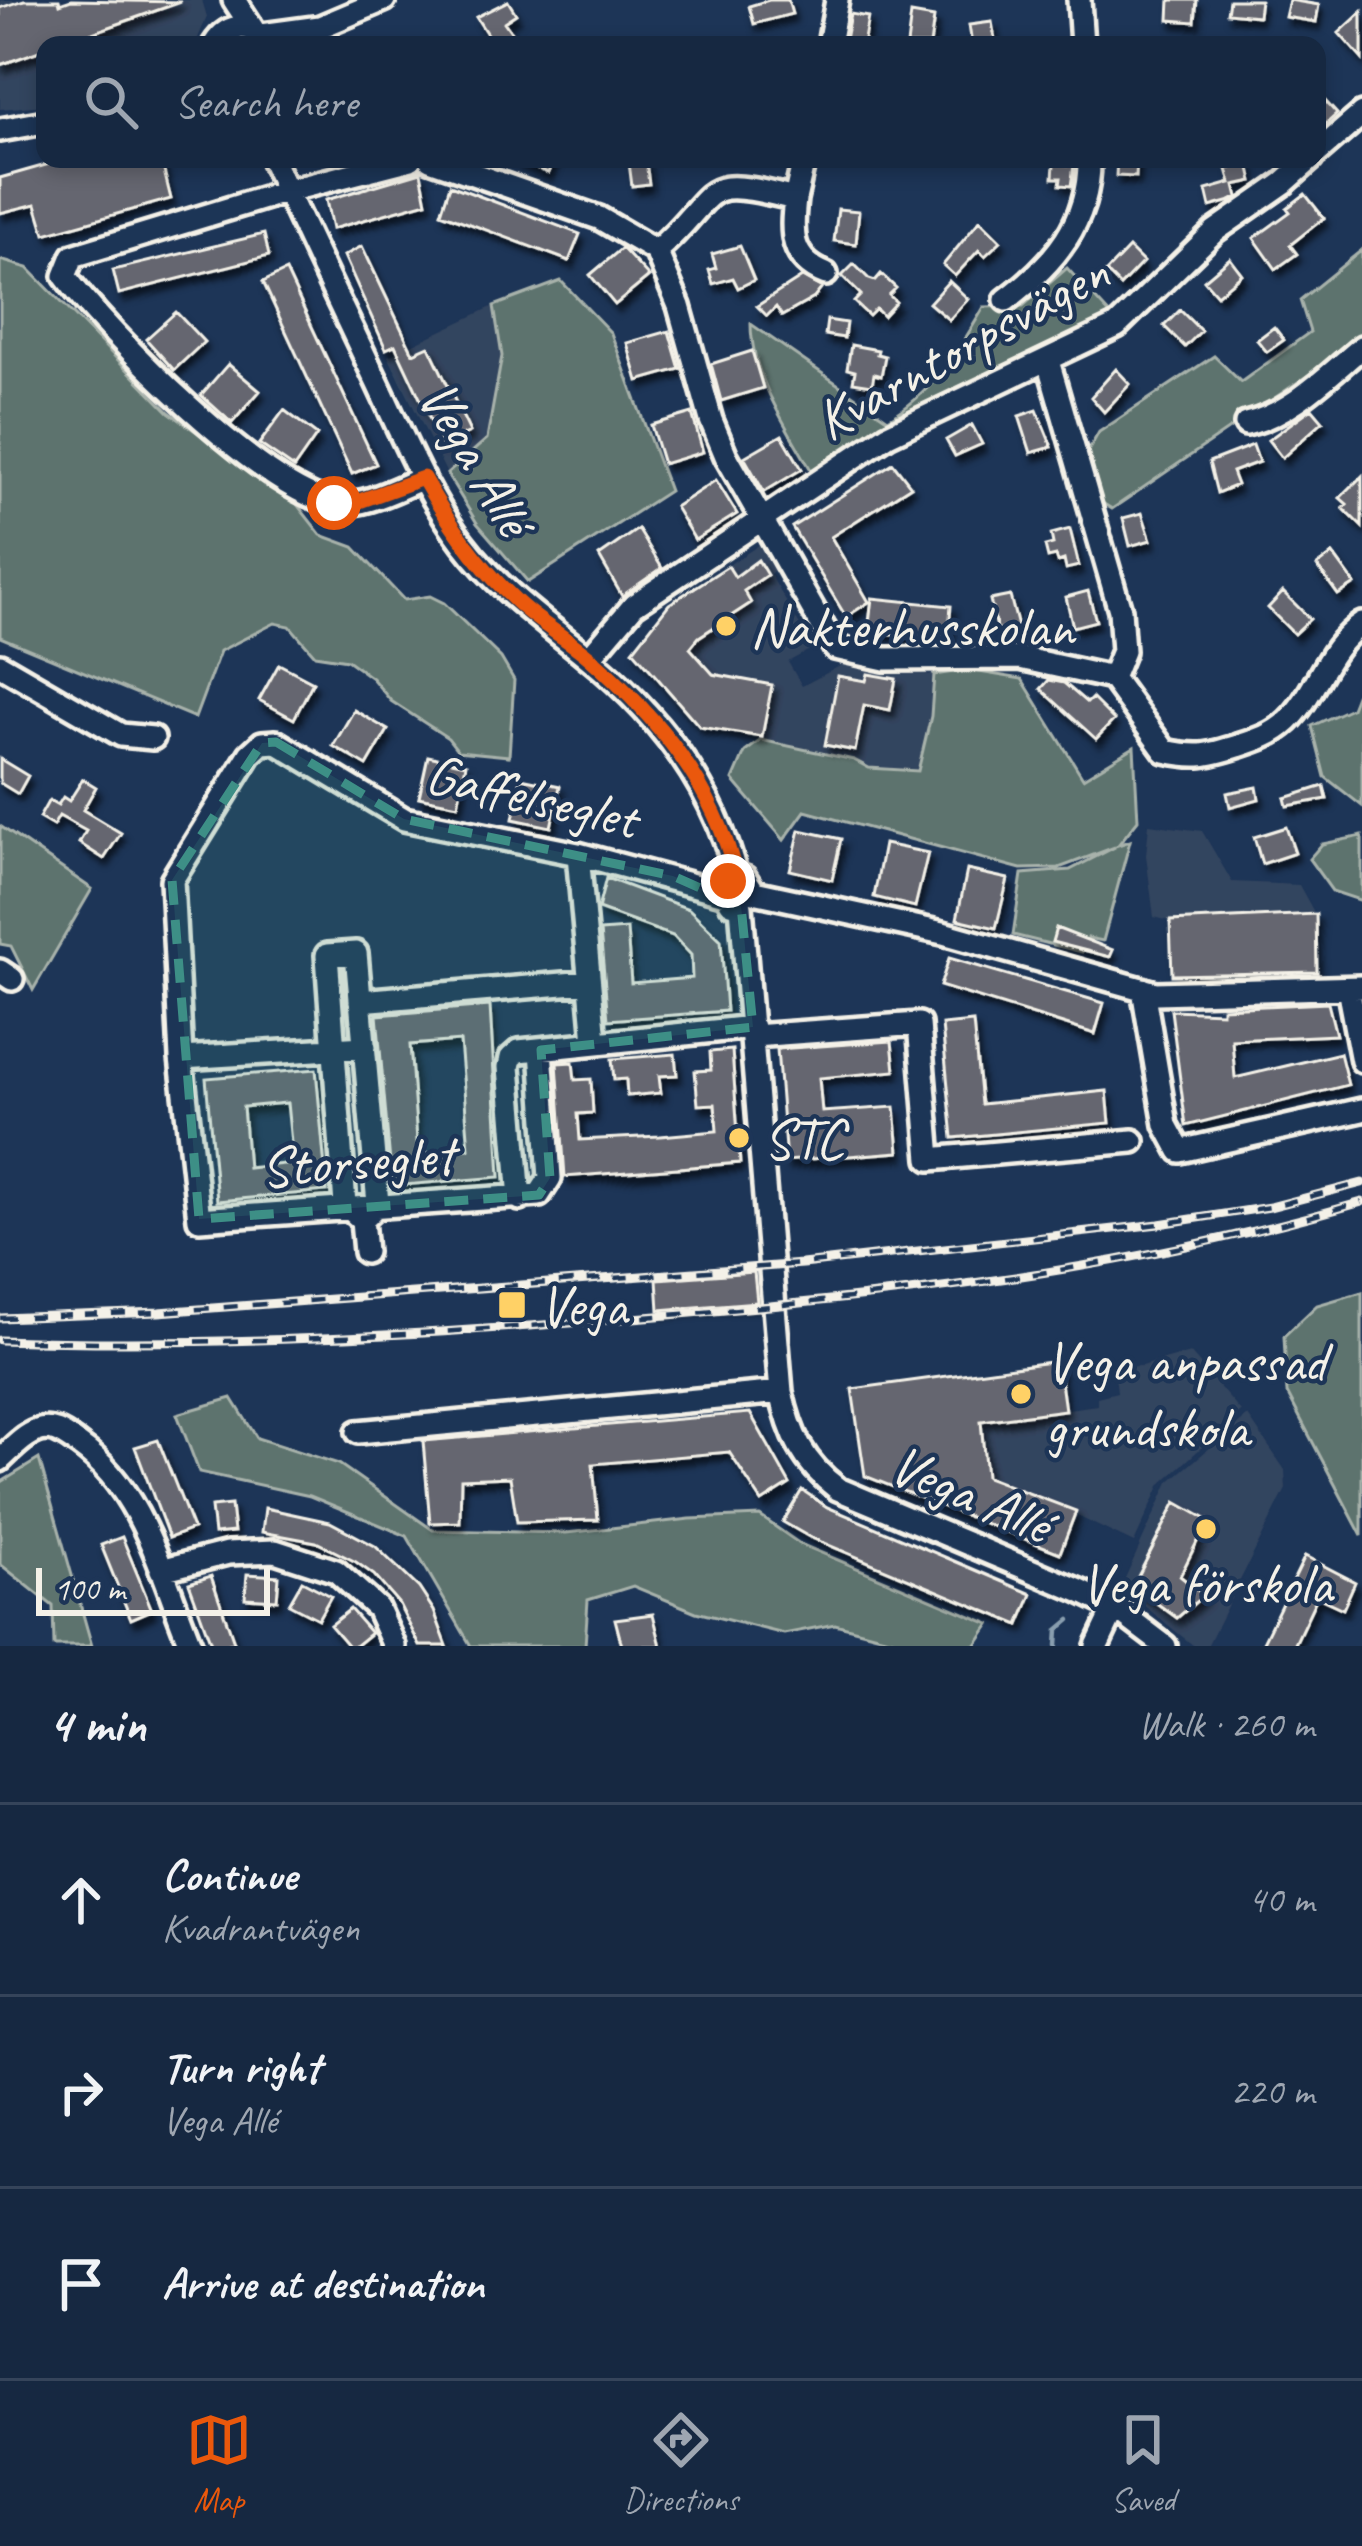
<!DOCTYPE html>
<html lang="en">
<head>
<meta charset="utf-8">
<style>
	:root { --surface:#162841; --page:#1f3048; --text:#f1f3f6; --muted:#9ea6b1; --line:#35445a; --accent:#ea580c }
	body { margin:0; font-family:Caveat,sans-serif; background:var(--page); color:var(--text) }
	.scale { position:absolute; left:36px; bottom:30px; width:234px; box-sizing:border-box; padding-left:12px; border:6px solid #f4f1e8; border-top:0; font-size:33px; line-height:42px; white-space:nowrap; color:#f4f1e8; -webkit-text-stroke:9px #1d3557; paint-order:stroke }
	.stop { position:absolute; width:36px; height:36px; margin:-27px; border:9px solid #ea580c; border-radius:50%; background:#fff }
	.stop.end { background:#ea580c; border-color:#fff; box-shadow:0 3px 12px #0008 }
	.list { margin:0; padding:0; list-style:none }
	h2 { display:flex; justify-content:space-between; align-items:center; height:156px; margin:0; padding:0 48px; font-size:51px }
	h2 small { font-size:39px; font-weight:400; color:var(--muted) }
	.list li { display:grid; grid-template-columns:78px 1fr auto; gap:36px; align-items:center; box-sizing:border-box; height:192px; padding:0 48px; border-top:3px solid var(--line) }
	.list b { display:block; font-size:45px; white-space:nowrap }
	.list p { margin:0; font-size:39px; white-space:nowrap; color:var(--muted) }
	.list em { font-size:39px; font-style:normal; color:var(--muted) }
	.icon { flex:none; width:66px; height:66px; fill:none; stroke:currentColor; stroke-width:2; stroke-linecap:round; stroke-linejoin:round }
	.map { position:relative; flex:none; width:1362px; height:1646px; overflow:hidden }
	.search { position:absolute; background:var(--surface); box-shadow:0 6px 18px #0003; left:36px; right:36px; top:36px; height:132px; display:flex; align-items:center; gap:30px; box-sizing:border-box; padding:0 42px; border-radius:24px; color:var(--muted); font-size:45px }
	.sheet { height:732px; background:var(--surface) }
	nav { display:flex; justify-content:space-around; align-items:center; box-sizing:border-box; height:168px; border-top:3px solid var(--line); background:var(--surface); font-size:33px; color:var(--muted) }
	nav a { display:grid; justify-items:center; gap:6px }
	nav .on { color:var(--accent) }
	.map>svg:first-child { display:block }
	.built { fill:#33445e }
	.green { fill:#5d736e; stroke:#a8b2ab; stroke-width:3 }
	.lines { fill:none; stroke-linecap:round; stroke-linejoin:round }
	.stream { stroke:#899eaf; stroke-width:4.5 }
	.building { fill:#65666f; stroke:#f4f1e8; stroke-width:3; fill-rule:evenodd; filter:url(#shadow) }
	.minor-casing { stroke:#f4f1e8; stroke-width:30 }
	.minor { stroke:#1d3557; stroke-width:21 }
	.rail-casing { stroke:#f4f1e8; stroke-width:9 }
	.rail { stroke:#1d3557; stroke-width:4.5; stroke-dasharray:14; stroke-linecap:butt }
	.route { stroke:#ea580c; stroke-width:15 }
	.marked { fill:#3d8f86; fill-opacity:0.2; stroke:#3d8f86; stroke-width:9; stroke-dasharray:24 15; stroke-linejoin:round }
	.poi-dot { fill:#ffd166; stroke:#1d3557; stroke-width:4.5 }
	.labels { text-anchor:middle; stroke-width:9; stroke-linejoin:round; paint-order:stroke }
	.street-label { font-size:57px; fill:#f4f1e8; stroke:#1d3557 }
	.poi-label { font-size:57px; fill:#f4f1e8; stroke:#1d3557; text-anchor:start }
</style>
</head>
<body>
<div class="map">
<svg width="1362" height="1646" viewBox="0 0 1362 1646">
	<defs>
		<filter id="shadow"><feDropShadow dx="4" dy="7" stdDeviation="3" flood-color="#0009"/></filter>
	</defs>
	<rect width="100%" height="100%" fill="#1d3557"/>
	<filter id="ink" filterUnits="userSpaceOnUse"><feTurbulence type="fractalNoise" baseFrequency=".00833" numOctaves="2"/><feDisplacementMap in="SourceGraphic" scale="24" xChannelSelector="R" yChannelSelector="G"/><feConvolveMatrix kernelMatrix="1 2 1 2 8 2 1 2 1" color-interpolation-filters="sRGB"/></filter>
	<g filter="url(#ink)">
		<!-- built -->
		<path class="built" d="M0 0H202L207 17 195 45H45V105L0 109Z
			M494 306 502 356 487 440 447 474 388 356Z
			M759 545 774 570 770 574 813 648 788 662 802 686 842 665 934 675 931 716 919 771 869 769 853 760 700 727 633 650 669 604Z
			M1149 824 1202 831 1232 882 1299 885 1315 914 1170 921 1154 917 1146 855Z
			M1190 1353 1241 1412 1161 1484 1134 1543 1075 1515 1076 1511 986 1477 981 1421 1097 1405V1397L1117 1392 1114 1367 1141 1366Z
			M1248 1416 1285 1470 1286 1489 1207 1646H1194L1121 1587 1169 1482Z"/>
		<!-- green -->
		<path class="green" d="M1362 250V332L1326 363 1112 509 1099 501 1087 453 1099 432 1214 356 1241 382 1310 332 1300 300Z
			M0 260 28 268 169 412 296 503 321 535 354 547 404 600 430 596 444 603 501 658 514 680 509 756 458 751 448 738 391 701 372 678 347 660 315 655 290 626 275 623 220 651 195 718 0 637Z
			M1067 268 1114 319 814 475C789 431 751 376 751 324L888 419C932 394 960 349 984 307L1023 306Z
			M561 281 611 333 669 491 528 582 477 523 447 474 487 439 502 356 494 306Z
			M967 670 1022 679 1083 778 1134 747 1138 820 1118 845 1130 841 1103 941 1088 938 1082 952 1013 935 1022 874 1070 870 1115 847 1059 868 1021 869 805 811 784 840 733 780 745 752 761 740 854 760 869 768 918 771 931 716 934 675Z
			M1362 680V806L1325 777 1312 726 1351 708Z
			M0 826 92 889 33 990 11 946 0 944Z
			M1362 836V901L1332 891 1309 859 1322 844Z
			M1362 1292V1536L1287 1393 1284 1336 1317 1305Z
			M232 1398 257 1438 339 1464 433 1530 566 1533 690 1519 760 1516 800 1544 990 1624 975 1646H919L835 1624 784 1634 696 1612 633 1586 588 1600 585 1646H471L407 1536 310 1496 199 1472 177 1414Z
			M39 1459 92 1646H54L53 1606 0 1564V1483Z"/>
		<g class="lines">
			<!-- stream -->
			<path class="stream" d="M1057 1646 1058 1630 1070 1620"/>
		</g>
		<!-- building -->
		<path class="building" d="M24 0H59L60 4 71 0 181 2 58 45H45V49L0 65V8Z
			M769 0H788L792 14 754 24 749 6Z
			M1170 0H1197L1195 22 1169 20Z
			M1229 0H1260L1258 16 1227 13Z
			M1289 0 1319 5 1316 22 1285 17Z
			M508 1 516 14 504 22 512 33 494 45 476 17Z
			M1362 12V59L1339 33Z
			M850 14 868 17 863 45H844Z
			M911 14 934 18 930 45H907Z
			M992 22 996 45H972L969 25Z
			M1317 92 1337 114 1317 132Z
			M67 159H161L171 199 45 234 36 204 0 213V178Z
			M514 159H554L548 173Z
			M1117 159H1137L1136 177 1116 176Z
			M646 161 649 184 632 186 629 163Z
			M1054 164 1074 165 1071 186 1060 185 1061 178H1053Z
			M1249 164 1253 181 1235 185 1238 197 1231 201 1210 207 1206 190 1231 183 1227 169Z
			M421 172 427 202 332 229 326 200Z
			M450 185 580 234 569 261 441 213Z
			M1305 194 1324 218 1290 245 1297 254 1276 269 1254 238 1290 212 1287 208Z
			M838 209 859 211 856 244 834 241Z
			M980 220 1001 241 985 256 979 250 955 276 943 265Z
			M264 234 269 256 119 294 113 270Z
			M362 246 413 353 429 346 470 432 442 445 395 345 386 349 344 256Z
			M740 246 754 280 738 288 733 278 713 284 709 270 716 268 712 254Z
			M622 248 649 277 615 305 590 275Z
			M1129 248 1143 262 1120 286 1106 272Z
			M1230 258 1242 274 1217 295 1204 280Z
			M854 264 869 279 875 281 881 274 896 288 889 295 896 302 883 316 876 309 869 316 854 302 861 295 842 276Z
			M286 271 376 464 352 474 263 282Z
			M802 277 822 288 814 298 782 316 776 307 767 316 757 306Z
			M949 281 968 299 949 320 929 303Z
			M1180 310 1201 331 1185 347 1164 326Z
			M176 312 204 342 174 370 146 339Z
			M827 320 846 323 844 338 825 335Z
			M1274 327 1284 340 1267 352 1257 340Z
			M669 331 680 369 638 381 627 343Z
			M851 345 878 350 877 354 885 356 881 376 874 374 872 385 853 382 855 371 847 369Z
			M752 351 763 388 721 401 711 364Z
			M228 364 260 391 232 423 201 395Z
			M1116 369 1130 384 1104 412 1091 397Z
			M1312 408 1323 421 1282 458 1268 440Z
			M284 410 317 435 294 468 259 444Z
			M1037 410 1052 447 1031 453 1019 416Z
			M692 413 703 452 663 464 651 425Z
			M972 425 982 444 955 456 946 440Z
			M782 435 802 469 764 492 744 457Z
			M1253 445 1259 462 1232 472 1237 485 1217 493 1209 462Z
			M893 463 911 486 831 537 869 602 846 617 792 527Z
			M1362 476V527L1343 508 1347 504 1340 498Z
			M716 480 737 514 695 540 675 507Z
			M1142 513 1151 540 1130 546 1123 518Z
			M638 529 662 568 622 596 599 556Z
			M1070 529 1079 566 1066 569 1064 560 1058 562 1056 556 1048 558 1045 546 1053 544 1051 534Z
			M1333 554 1355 584 1338 595 1317 566Z
			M758 560 767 575 744 591 751 603 699 637 690 648 713 674 772 685 762 737 700 727 633 650 669 604 728 566 735 577Z
			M1088 591 1096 621 1073 627 1066 597Z
			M1283 592 1310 619 1294 634 1268 608Z
			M1010 596 1018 627 998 632 990 600Z
			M872 598 951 606 948 641 868 631Z
			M279 664 313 682 294 719 259 700Z
			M868 674 896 679 890 710 864 705 855 751 825 745 838 676 866 681Z
			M1049 680 1064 683 1087 703 1092 698 1114 720 1096 739 1041 689Z
			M354 710 388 730 367 766 333 746Z
			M428 756 466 764 458 805 419 797Z
			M0 759 28 776 18 794 0 783Z
			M521 778 560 786 551 827 513 819Z
			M83 779 96 787 83 810 121 833 104 859 79 843 86 831 59 816 53 826 39 818 49 800 58 805 63 797 69 801Z
			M1324 786 1327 799 1287 806 1285 798Z
			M1257 787 1259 799 1230 807 1227 793Z
			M1286 827 1295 853 1262 864 1254 837Z
			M800 830 841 839 832 880 790 870Z
			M884 844 928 853 915 907 874 897Z
			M967 870 1008 879 996 928 957 919Z
			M606 878 689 909 721 940 726 1011 608 1020 600 931 627 929 631 983 692 978 691 955 673 936 598 909Z
			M1316 914 1317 972 1172 975 1170 921Z
			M1056 928 1113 950 1110 957 1052 942Z
			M949 958 1104 1003 1095 1034 940 986Z
			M1328 1003 1336 1035 1232 1040 1235 1078 1340 1053 1348 1085 1186 1126 1171 1010 1222 1012V1008Z
			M490 1006 500 1177 392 1186 377 1015ZM460 1041 469 1149 418 1154 410 1045Z
			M973 1022 981 1104 1107 1091 1110 1123 953 1138 942 1025Z
			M892 1041 895 1071 819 1078 822 1112 895 1107 899 1152 786 1161 777 1049Z
			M732 1050 740 1163 565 1177 557 1063 573 1062 575 1080 591 1079 593 1113 578 1114 580 1140 660 1136 717 1131 715 1104 698 1105 695 1071 711 1070 710 1052Z
			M675 1054 677 1075 659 1076 661 1093 627 1096 626 1079 614 1080 612 1059Z
			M316 1069 327 1191 217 1201 206 1078ZM287 1103 293 1163 248 1168 243 1107Z
			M754 1272 757 1302 659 1310 657 1279Z
			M1058 1361 1065 1410 981 1421 986 1477 1076 1511 1060 1553 865 1476 852 1389Z
			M750 1413 790 1484 762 1502 729 1452 593 1464 598 1520 517 1522 510 1477 461 1479 460 1522 430 1523 423 1441Z
			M158 1440 193 1529 169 1538 135 1447Z
			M802 1490 827 1507 1032 1594 1019 1625 809 1537 783 1522Z
			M1176 1502 1208 1520 1180 1576 1204 1595 1177 1618 1133 1586Z
			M231 1505 234 1532 214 1534 211 1507Z
			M265 1508 330 1522 375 1546 419 1588 434 1611 447 1646H420L399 1604 374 1575 356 1562 316 1542 262 1532Z
			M122 1537 152 1610 131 1619 101 1545Z
			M1305 1556 1355 1582 1343 1609 1317 1597 1294 1646H1261Z
			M247 1574 279 1576 277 1600 245 1598Z
			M211 1576 234 1642 224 1646H212L189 1583Z
			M302 1581 331 1596 318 1619 289 1604Z
			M350 1609 371 1633 355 1646H348L330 1625Z
			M653 1614 661 1646H622L615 1619Z"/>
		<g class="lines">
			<defs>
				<path id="minor" d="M234 0 253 29
					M1079 0 1082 45
					M261 35 320 27 384 0
					M214 45C229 21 253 22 268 45
					M829 45 837 0
					M0 130 45 122
					M1317 153 1362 114
					M272 159C306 234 342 308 377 382 403 437 426 495 463 543 497 588 541 619 584 654 655 711 714 785 736 876L745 878 754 892
					M411 159 287 191 73 256 65 276C107 333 265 493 334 503 363 508 396 489 423 478
					M430 159 599 218 656 251 679 306 711 420 726 456 835 648 885 659 1020 658 1112 678
					M795 199C791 233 790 260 826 274
					M656 251C725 190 694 174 795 199L804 159
					M1006 300C1054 264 1090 222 1089 159
					M1048 361 1120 610 1123 651 1112 678
					M1246 424C1291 414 1327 376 1362 347
					M589 658 634 605 888 435 1117 326 1215 231 1284 183 1311 159
					M0 665 121 735 153 738
					M1112 678 1165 751C1197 758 1206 756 1238 746 1257 740 1273 735 1288 721 1317 693 1326 647 1362 624
					M578 854 595 1041
					M754 892 943 933 1156 993 1362 987
					M0 971 12 979
					M1348 988 1362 1061
					M1143 989 1166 1125 1180 1151 1362 1110
					M360 1001 587 982
					M753 1036 919 1024 930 1159 1133 1141
					M541 1050 550 1178 539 1195 199 1219 181 1058 172 880 250 754 262 743 276 742 404 819 578 854 726 894 731 903 741 906 781 1392C790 1434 803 1463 838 1489L1080 1591 1115 1608 1165 1646
					M181 1058 365 1047
					M520 1199 509 1067 511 1058 519 1051 753 1027
					M362 1220 378 1204 356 953 327 955 345 1205 362 1220 365 1252
					M358 1432 781 1392
					M0 1460C11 1450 23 1436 37 1431 54 1425 66 1436 79 1445 143 1490 162 1576 191 1646
					M161 1570 228 1553 275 1551 336 1571 377 1608 394 1646
					M1097 1646 1115 1608"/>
			</defs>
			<!-- minor casing -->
			<use href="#minor" class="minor-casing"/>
			<!-- minor -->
			<use href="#minor" class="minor"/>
			<defs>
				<path id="rail" d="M0 1318 159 1312 802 1264 1159 1224 1270 1207 1362 1183
					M0 1340C216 1347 430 1335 645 1317 891 1297 1124 1272 1362 1202"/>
			</defs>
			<!-- rail casing -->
			<use href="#rail" class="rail-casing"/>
			<!-- rail -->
			<use href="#rail" class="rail"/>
		</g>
	</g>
	<g class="lines" filter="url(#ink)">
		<!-- route -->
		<path class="route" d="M334 503H354L423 478C449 524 478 566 517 602 539 623 567 638 590 658 657 717 715 786 736 876L728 881"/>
	</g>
	<!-- marked area -->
	<path class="marked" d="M276 742 404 819 673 876 741 906 753 1027 541 1050 550 1178 539 1195 199 1219 172 880 262 743Z"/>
	<!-- markers -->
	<g class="poi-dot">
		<circle cx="726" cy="626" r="12"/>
		<circle cx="739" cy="1138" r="12"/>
		<rect x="497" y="1290" width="30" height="30" rx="6"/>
		<circle cx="1021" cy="1394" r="12"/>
		<circle cx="1206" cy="1529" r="12"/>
	</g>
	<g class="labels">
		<!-- street labels -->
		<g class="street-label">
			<text transform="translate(961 345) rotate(-29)" y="20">Kvarntorpsvägen</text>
			<text transform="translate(477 457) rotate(59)" y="20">Vega Allé</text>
			<text transform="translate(532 795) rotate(13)" y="20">Gaffelseglet</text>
			<text transform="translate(357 1160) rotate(-4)" y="20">Storseglet</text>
			<text transform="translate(971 1493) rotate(23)" y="20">Vega Allé</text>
		</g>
		<!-- poi labels -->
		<g class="poi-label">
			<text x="750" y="646">Nakterhusskolan</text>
			<text x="763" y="1158">STC</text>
			<text x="539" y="1325">Vega</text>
			<text x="1045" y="1381">Vega anpassad<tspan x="1045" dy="66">grundskola</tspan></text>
			<text x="1206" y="1603" text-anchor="middle">Vega förskola</text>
		</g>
	</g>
</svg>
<div class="scale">100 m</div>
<div class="stop" style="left:334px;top:503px"></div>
<div class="stop end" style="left:728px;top:881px"></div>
<div class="search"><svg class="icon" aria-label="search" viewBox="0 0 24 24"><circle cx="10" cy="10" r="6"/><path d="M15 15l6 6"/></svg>Search here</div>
</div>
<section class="sheet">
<h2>4 min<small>Walk · 260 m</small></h2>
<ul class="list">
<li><svg class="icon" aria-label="ahead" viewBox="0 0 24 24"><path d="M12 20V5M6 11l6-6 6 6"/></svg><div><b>Continue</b><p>Kvadrantvägen</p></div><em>40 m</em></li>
<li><svg class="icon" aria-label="right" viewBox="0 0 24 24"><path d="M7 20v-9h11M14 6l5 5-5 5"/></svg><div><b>Turn right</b><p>Vega Allé</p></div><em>220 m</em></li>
<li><svg class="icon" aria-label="arrive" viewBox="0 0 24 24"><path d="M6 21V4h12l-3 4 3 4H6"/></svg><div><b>Arrive at destination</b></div></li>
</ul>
</section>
<nav>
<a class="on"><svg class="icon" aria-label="map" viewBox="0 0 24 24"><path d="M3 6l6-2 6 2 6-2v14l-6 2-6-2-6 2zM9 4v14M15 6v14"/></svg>Map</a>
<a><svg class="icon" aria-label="directions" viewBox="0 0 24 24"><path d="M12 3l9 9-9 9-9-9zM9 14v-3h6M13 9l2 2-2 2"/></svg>Directions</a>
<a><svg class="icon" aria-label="saved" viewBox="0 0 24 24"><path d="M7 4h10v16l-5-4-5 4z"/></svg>Saved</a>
</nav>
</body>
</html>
